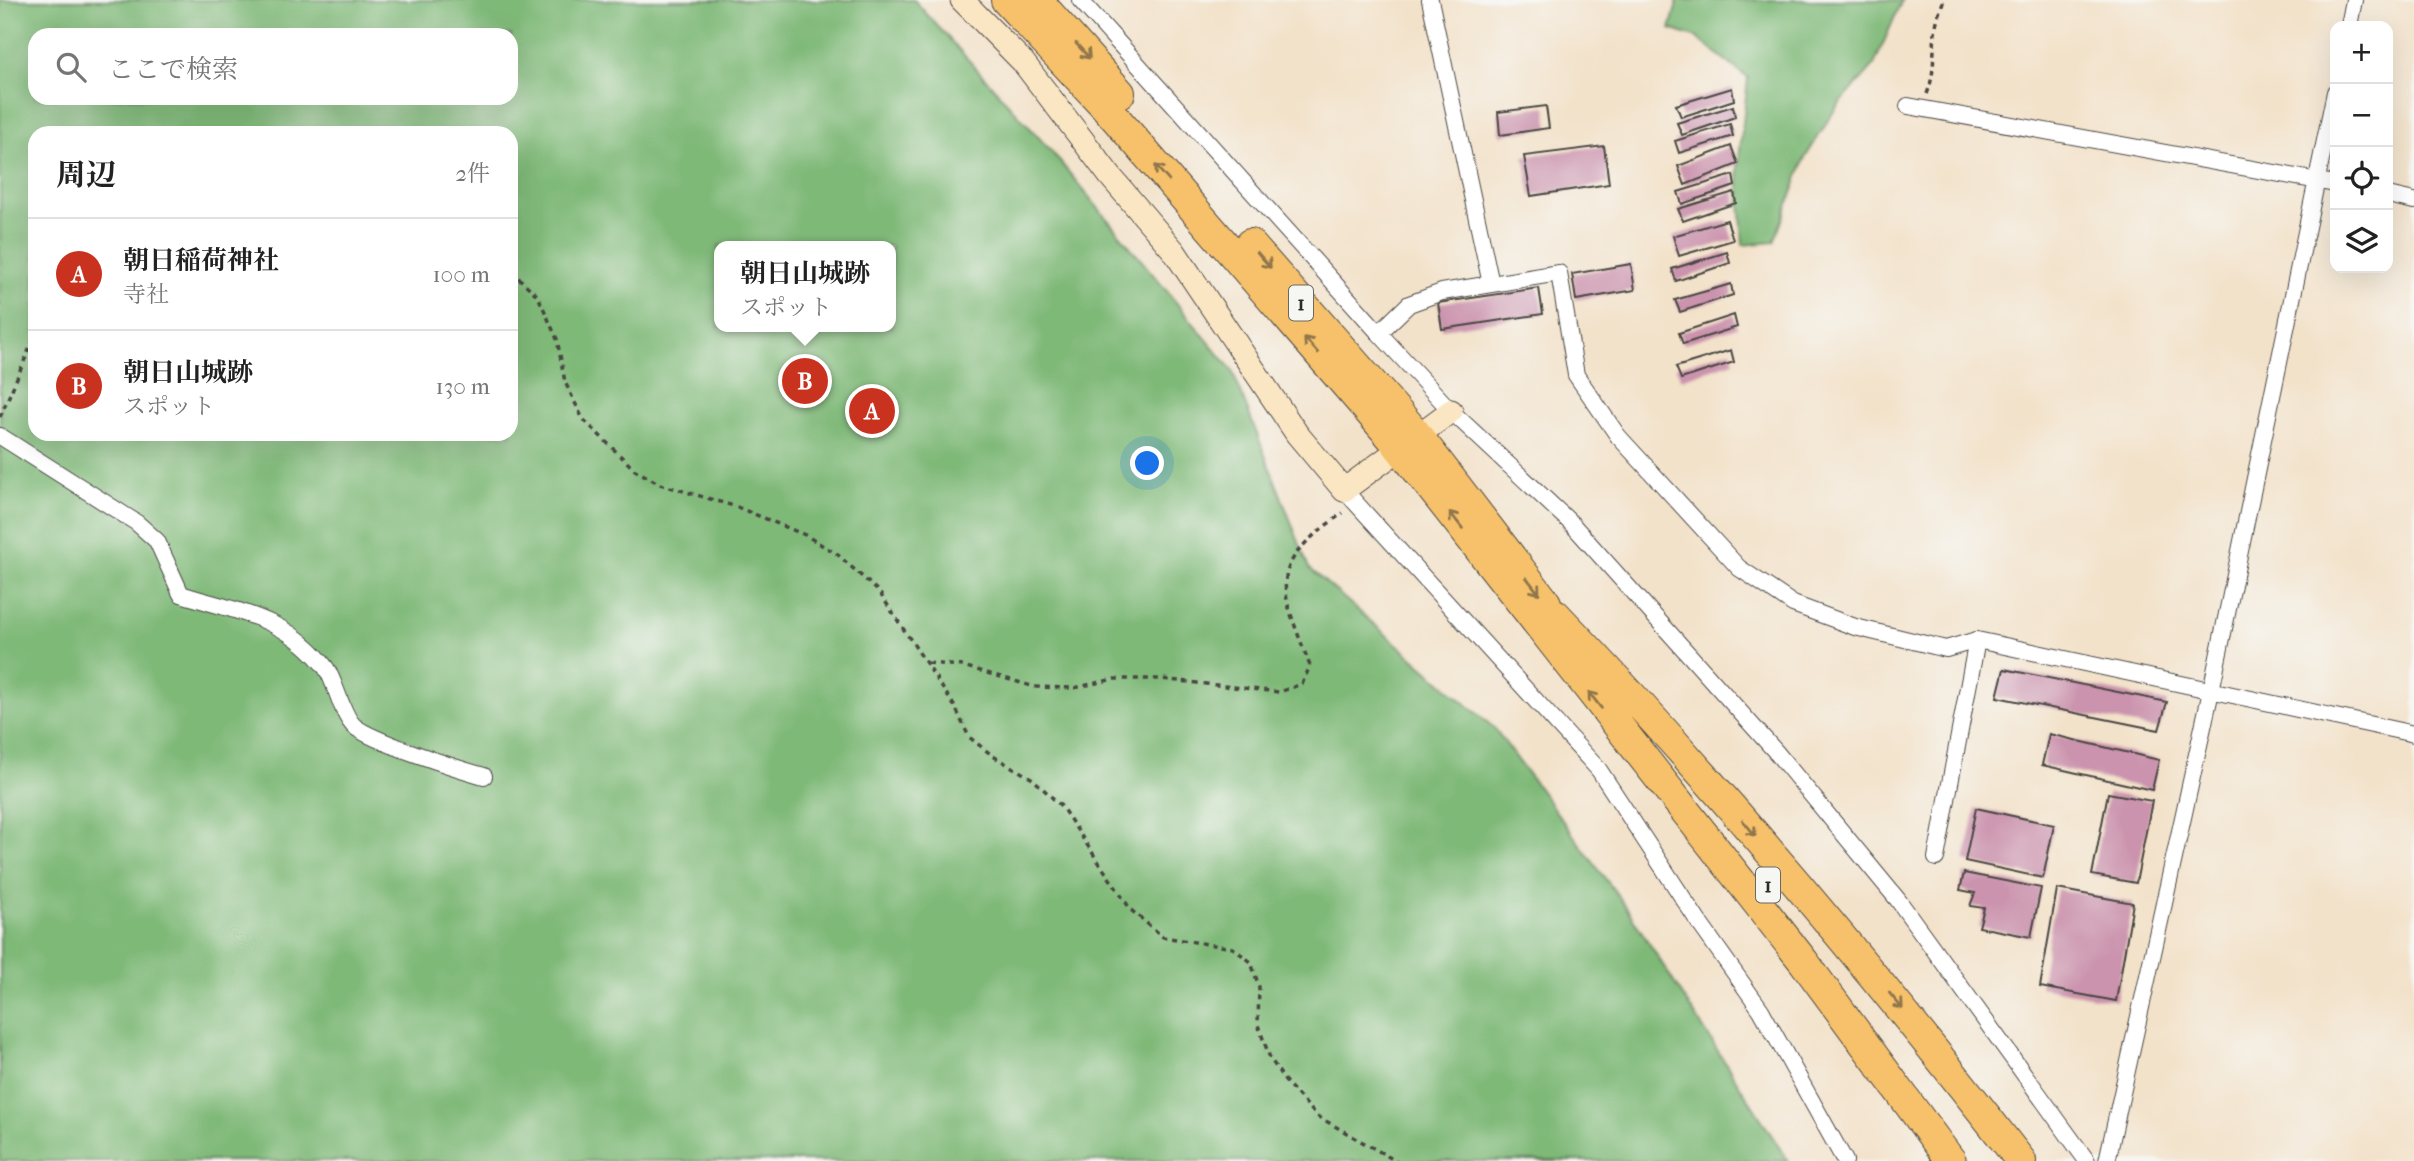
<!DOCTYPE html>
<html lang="ja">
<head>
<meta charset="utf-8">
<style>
	:root { --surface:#fff; --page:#f2f2f2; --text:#222; --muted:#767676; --line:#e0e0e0; --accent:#c8321e }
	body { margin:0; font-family:"IM FELL French Canon","Noto Serif JP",serif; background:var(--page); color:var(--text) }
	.controls { position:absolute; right:21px; top:21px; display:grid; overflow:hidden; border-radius:14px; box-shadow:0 7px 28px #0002 }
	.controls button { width:63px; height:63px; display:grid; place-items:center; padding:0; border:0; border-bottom:2px solid var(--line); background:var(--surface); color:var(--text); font:35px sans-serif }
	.you { position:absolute; left:1148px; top:464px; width:24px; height:24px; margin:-18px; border:5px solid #fff; border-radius:50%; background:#1a73e8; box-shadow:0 0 0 10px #1a73e833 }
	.badge { display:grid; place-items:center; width:46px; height:46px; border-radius:50%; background:var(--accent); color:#fff; font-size:23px; font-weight:700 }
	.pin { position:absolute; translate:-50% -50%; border:4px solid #fff; box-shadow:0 2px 7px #0006 }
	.popup { position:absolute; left:714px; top:241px; width:182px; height:91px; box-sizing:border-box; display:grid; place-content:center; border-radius:14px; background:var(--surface); filter:drop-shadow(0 2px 5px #0005); font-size:23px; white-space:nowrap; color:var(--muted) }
	.popup b { font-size:26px; color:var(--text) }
	.popup::after { content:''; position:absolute; left:50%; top:100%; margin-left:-14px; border:14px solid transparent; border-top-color:var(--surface) }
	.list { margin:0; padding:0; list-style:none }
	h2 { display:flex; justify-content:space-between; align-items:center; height:91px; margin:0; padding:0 28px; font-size:30px }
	h2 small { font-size:23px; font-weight:400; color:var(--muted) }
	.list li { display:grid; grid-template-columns:46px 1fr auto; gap:21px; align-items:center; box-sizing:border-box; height:112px; padding:0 28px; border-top:2px solid var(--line) }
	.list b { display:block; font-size:26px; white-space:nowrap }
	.list p { margin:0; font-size:23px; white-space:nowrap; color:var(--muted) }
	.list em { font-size:23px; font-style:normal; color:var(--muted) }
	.icon { flex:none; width:38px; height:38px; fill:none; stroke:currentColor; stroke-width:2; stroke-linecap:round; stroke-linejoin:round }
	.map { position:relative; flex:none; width:2414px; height:1161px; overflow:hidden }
	.search { position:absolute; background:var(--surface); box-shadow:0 7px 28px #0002; left:28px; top:28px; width:490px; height:77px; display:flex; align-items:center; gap:18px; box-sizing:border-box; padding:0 24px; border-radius:21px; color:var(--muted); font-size:26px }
	.panel { position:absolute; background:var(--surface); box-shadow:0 7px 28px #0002; left:28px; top:126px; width:490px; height:315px; border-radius:21px }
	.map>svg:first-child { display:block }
	.forest { fill:#7fb978; stroke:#557252; stroke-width:2; fill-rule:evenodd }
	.building { fill:#cb93ad }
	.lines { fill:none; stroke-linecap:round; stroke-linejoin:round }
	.street-casing { stroke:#494643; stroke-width:18 }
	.secondary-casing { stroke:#494643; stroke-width:25 }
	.highway-casing { stroke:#494643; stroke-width:32 }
	.path { stroke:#494643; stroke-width:3.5; stroke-dasharray:5 5; stroke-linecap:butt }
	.street { stroke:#fff; stroke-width:16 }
	.secondary { stroke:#fbe6c4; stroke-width:23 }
	.highway { stroke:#f6c16b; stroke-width:30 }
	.oneway { stroke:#90764b }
	.labels { text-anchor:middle; stroke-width:6; stroke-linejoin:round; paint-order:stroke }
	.shield { fill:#f6f6f2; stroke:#686867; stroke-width:2 }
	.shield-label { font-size:21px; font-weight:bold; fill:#2b2b2b }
</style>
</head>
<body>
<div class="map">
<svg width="2414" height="1161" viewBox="0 0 2414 1161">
	<rect width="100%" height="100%" fill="#f6f6f2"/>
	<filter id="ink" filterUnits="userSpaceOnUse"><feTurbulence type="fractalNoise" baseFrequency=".0143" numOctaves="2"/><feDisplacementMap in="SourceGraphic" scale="14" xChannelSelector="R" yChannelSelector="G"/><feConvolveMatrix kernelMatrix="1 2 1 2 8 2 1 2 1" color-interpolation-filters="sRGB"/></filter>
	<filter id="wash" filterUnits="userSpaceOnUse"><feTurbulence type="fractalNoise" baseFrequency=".00686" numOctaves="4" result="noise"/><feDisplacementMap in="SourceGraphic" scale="28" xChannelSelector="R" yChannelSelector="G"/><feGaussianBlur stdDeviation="1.57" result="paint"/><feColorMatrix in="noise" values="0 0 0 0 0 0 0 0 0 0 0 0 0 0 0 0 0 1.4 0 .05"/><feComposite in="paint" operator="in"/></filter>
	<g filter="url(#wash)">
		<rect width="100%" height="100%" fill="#f3e2ca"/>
		<!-- forest -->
		<path class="forest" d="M0 0H914L1051 151 1232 370 1309 568 1495 729 1624 904 1788 1161H0ZM35 35H511V98H35ZM35 133H511V434H35ZM719 246H891V327H719Z
			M1678 0H1902L1874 65 1836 108 1805 158 1774 242 1743 245 1738 168 1748 78 1697 38 1670 29Z"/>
		<g id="blocks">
			<!-- building -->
			<path class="building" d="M1732 88 1734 100 1681 117 1676 105Z
				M1546 106 1549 128 1500 135 1498 112Z
				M1733 106 1735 117 1682 135 1677 123Z
				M1730 124 1733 136 1679 153 1675 141Z
				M1604 146 1609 184 1531 196 1524 156Z
				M1731 146 1738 164 1685 185 1678 166Z
				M1733 175 1735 186 1682 204 1678 192Z
				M1734 192 1736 203 1683 221 1678 209Z
				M1727 220 1733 240 1679 256 1673 236Z
				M1727 252 1730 263 1676 281 1672 269Z
				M1631 264 1635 290 1576 300 1572 274Z
				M1731 284 1733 295 1680 312 1675 300Z
				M1539 288 1543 314 1442 329 1438 303Z
				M1734 315 1737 327 1683 344 1679 333Z
				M1731 350 1734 362 1681 379 1676 367Z
				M873 393 888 405 871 428 856 417Z
				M2004 669 2167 702 2159 730 1997 697Z
				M2049 734 2159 760 2152 790 2042 765Z
				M2108 793 2152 801 2136 883 2092 875Z
				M1976 808 2054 825 2043 878 1965 861Z
				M1964 873 2041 888 2031 937 1979 927 1984 908 1970 906 1975 893 1960 890Z
				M2057 889 2133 903 2116 1001 2040 987Z"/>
		</g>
	</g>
	<g filter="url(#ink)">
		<use href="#blocks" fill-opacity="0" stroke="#494643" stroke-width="2"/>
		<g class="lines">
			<defs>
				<path id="street" d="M1080 0 1379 333
					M1430 0 1491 284
					M2349 26 2354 0
					M1908 106 2335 184
					M2388 195 2414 201
					M0 436 137 523 157 541 181 594C237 612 288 617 326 668 336 683 342 715 354 726 371 741 459 769 484 776
					M1344 490 1599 770 1700 924 1761 1010 1845 1161
					M1936 858 1977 640
					M2087 1161 1898 900 1776 752 1571 523 1451 411 1379 333 1409 304 1442 292 1559 273 1576 375 1618 436 1739 568 1793 604 1855 627 1946 649 1977 640 2414 734
					M2107 1161 2211 691 2335 92"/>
				<path id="secondary" d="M962 0 1023 62 1110 176 1174 251 1297 434 1344 490 1390 456
					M1428 428 1451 411"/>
				<path id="highway" d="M1006 0 1104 105 1392 438 1804 962 1951 1161
					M1037 0 1120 93
					M1250 244 1414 431 1546 603
					M1555 614C1721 787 1874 972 2021 1161"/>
			</defs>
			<!-- street casing -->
			<use href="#street" class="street-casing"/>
			<!-- secondary casing -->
			<use href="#secondary" class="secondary-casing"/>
			<!-- highway casing -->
			<use href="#highway" class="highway-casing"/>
			<!-- path -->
			<path class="path" d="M1927 94C1940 60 1927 38 1944 0
				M511 271 538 296 557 339 565 382 583 419 635 470 660 484 737 507 805 535 837 554 879 592 955 707 969 737 993 756 1033 779 1061 806 1131 910 1163 937 1233 948 1251 962 1259 987 1258 1025 1270 1058 1285 1081 1317 1116 1396 1161
				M0 417 35 336
				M928 663 963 666 1035 687 1074 688 1114 679H1161L1279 692 1302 684 1310 666C1280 585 1264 568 1343 513"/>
			<!-- street -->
			<use href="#street" class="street"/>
			<!-- secondary -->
			<use href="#secondary" class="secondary"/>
			<!-- highway -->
			<use href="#highway" class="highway"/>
		</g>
		<!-- one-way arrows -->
		<defs><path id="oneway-shaft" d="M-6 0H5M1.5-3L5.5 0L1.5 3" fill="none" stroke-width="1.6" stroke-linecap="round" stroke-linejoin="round" transform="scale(1.75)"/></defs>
		<g class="oneway">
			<use href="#oneway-shaft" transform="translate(1083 51) rotate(48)"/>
			<use href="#oneway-shaft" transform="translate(1162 173) rotate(-131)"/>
			<use href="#oneway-shaft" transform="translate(1264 260) rotate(49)"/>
			<use href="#oneway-shaft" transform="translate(1311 345) rotate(-131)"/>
			<use href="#oneway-shaft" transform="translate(1456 520) rotate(-128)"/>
			<use href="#oneway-shaft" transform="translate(1533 586) rotate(52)"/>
			<use href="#oneway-shaft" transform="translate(1595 700) rotate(-128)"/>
			<use href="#oneway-shaft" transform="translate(1749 828) rotate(50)"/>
			<use href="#oneway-shaft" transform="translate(1896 1001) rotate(50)"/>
		</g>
	</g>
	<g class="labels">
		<!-- shield labels -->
		<g class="shield">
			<rect x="1289" y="285.5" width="24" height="35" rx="5"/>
			<rect x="1756" y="867.5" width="24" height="35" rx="5"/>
		</g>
		<g class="shield-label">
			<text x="1301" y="310">1</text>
			<text x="1768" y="892">1</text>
		</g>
	</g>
</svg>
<div class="controls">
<button>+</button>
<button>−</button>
<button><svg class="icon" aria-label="locate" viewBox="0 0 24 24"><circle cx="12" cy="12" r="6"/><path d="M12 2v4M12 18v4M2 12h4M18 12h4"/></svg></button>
<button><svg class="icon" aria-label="layers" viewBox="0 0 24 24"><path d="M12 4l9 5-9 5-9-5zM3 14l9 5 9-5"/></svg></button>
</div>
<div class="you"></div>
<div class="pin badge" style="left:872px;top:411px">A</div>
<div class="pin badge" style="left:805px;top:381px">B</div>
<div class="popup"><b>朝日山城跡</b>スポット</div>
<div class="search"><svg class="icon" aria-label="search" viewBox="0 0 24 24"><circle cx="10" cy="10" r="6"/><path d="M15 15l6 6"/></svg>ここで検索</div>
<section class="panel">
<h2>周辺<small>2件</small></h2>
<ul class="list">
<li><span class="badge">A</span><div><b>朝日稲荷神社</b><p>寺社</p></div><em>100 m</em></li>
<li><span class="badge">B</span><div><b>朝日山城跡</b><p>スポット</p></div><em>130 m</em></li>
</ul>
</section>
</div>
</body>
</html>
